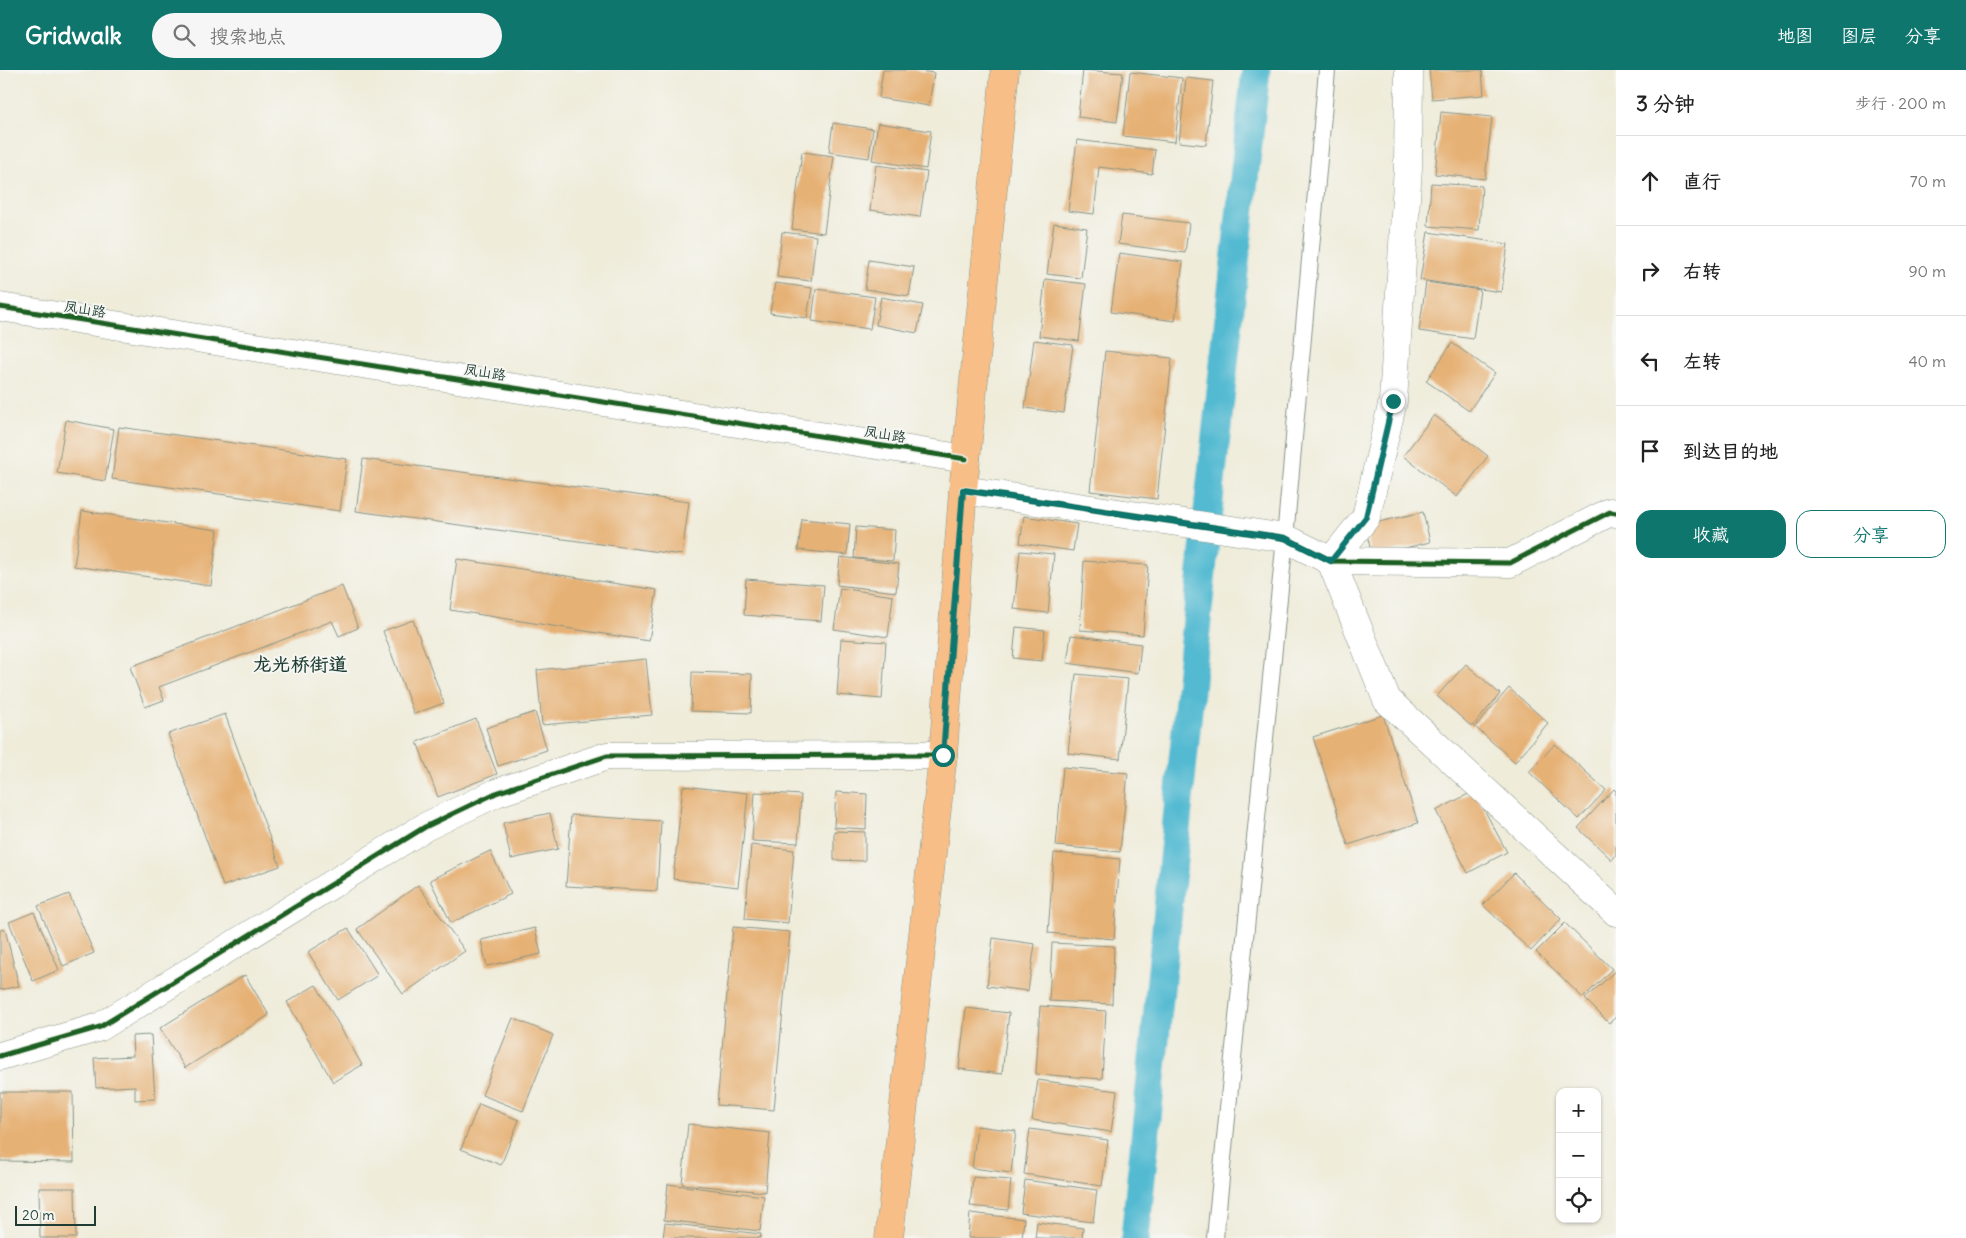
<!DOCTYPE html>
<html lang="zh">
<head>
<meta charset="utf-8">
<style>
	:root { --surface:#fff; --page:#f6f6f6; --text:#222; --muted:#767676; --line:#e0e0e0; --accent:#0f766e }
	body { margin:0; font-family:Delius,"LXGW WenKai TC",sans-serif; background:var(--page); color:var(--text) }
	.controls { position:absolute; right:15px; bottom:15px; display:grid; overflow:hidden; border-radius:10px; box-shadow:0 1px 4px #0004 }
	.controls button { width:45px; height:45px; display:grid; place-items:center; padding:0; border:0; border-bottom:1px solid var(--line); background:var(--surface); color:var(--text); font:25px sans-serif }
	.scale { position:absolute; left:15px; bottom:12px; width:81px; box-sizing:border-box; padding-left:5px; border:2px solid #1f3d34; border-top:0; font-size:14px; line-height:18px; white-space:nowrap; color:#1f3d34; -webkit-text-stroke:4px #f6f6f2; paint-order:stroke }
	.stop { position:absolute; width:15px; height:15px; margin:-11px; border:4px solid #0f766e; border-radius:50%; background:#fff }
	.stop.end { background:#0f766e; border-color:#fff; box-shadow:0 1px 5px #0008 }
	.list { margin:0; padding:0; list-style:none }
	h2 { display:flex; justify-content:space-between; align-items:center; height:65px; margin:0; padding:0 20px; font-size:21px }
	h2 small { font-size:16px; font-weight:400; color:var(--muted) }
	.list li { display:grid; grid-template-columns:32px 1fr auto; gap:15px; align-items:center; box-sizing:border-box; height:90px; padding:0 20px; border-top:1px solid var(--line) }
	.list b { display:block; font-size:19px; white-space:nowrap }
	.list em { font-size:16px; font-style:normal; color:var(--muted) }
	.actions { display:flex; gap:10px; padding:15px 20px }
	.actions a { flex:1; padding:11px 0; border:1px solid var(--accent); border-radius:15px; text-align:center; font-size:18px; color:var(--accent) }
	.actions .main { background:var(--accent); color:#fff }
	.icon { flex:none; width:28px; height:28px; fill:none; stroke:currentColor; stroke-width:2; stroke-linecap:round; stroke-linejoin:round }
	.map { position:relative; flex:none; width:1616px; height:1168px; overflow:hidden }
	header { display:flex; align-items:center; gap:30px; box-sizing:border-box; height:70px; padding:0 25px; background:var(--accent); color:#fff }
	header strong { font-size:24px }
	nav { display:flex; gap:28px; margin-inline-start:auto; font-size:18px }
	.search { width:350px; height:45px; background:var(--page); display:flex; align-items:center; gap:12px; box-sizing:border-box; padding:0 18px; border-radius:28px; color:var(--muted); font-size:19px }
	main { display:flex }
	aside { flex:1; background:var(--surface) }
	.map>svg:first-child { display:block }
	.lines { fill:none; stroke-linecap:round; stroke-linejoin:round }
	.canal { stroke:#53bad1; stroke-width:29 }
	.building { fill:#e6b175 }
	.service-casing { stroke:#879487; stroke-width:18 }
	.minor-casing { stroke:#879487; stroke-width:29 }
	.tertiary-casing { stroke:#879487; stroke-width:29 }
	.primary-casing { stroke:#879487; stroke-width:29 }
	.service { stroke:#fff; stroke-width:16 }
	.minor { stroke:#fff; stroke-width:28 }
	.tertiary { stroke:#fff; stroke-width:28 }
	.primary { stroke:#f7be88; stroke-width:28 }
	.cycleway-casing { stroke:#f6f6f2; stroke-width:8 }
	.cycleway { stroke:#1b5e20; stroke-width:5 }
	.route { stroke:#0f766e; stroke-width:6 }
	.labels { text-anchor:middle; stroke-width:4; stroke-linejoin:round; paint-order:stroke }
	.street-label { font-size:14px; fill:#1f3d34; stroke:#f6f6f2 }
	.district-label { font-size:19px; font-weight:bold; fill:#1f3d34; stroke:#f6f6f2 }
</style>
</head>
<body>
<header>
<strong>Gridwalk</strong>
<div class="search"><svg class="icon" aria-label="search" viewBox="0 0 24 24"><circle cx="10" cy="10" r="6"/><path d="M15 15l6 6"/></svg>搜索地点</div>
<nav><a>地图</a><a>图层</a><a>分享</a></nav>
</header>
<main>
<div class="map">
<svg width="1616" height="1168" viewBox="0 0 1616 1168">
	<rect width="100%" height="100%" fill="#f6f6f2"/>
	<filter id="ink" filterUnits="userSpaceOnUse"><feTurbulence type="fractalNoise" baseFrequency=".02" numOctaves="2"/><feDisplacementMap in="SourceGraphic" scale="10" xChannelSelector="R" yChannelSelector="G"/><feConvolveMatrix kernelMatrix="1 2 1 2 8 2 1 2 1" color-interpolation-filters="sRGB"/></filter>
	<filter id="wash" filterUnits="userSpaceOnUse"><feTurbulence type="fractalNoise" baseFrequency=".0096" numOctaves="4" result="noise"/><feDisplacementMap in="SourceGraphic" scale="20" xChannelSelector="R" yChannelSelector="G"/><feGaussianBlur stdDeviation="1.12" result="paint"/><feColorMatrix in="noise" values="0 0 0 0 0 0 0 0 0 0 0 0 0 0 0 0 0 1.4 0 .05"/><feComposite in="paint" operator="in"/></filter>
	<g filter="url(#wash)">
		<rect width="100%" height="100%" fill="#efecda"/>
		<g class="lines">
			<!-- canal -->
			<path class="canal" d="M1135 1168 1210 421 1256 0"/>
		</g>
		<g id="blocks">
			<!-- building -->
			<path class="building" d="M883 0H913L934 3 929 36 879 28Z
				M1083 0 1123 3 1117 52 1078 47Z
				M1429 0H1482L1484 25 1432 29Z
				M1130 2 1182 8 1175 72 1123 66Z
				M1186 8 1213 11 1206 75 1179 72Z
				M1441 42 1492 47 1485 109 1435 104Z
				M833 53 873 59 869 88 829 82Z
				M878 53 931 61 926 99 872 90Z
				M1077 70 1155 80 1152 104 1099 97 1094 144 1068 141Z
				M802 82 834 86 824 163 792 159Z
				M876 95 927 102 920 147 870 140Z
				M1431 113 1482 116 1479 160 1428 156Z
				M1122 145 1189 153 1185 183 1118 174Z
				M1054 153 1087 158 1081 208 1047 204Z
				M782 162 816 166 811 211 777 207Z
				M1428 162 1508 174 1501 222 1420 210Z
				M1119 183 1183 192 1175 251 1111 242Z
				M869 190 914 197 909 226 865 219Z
				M1045 209 1086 214 1079 271 1039 266Z
				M1426 212 1480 220 1473 269 1419 261Z
				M775 213 812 218 807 248 770 243Z
				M816 219 875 227 870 259 812 251Z
				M881 227 923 235 917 263 876 255Z
				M1034 270 1073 275 1064 343 1025 338Z
				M1452 273 1495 303 1469 341 1426 311Z
				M1105 281 1172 288 1157 429 1090 421Z
				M1434 345 1488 386 1457 427 1403 386Z
				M66 350 114 359 105 411 57 403Z
				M119 357 347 389 340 441 112 409Z
				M363 389 689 432 682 485 356 441Z
				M82 441 218 460 211 516 74 496Z
				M1423 442 1430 472 1372 486 1365 455Z
				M1024 446 1077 454 1073 481 1020 473Z
				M802 449 850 454 847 485 798 480Z
				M856 457 895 460 893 491 854 488Z
				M1020 481 1054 484 1048 543 1014 539Z
				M840 487 899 494 896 522 837 515Z
				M457 489 657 520 649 571 450 540Z
				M1084 491 1148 495 1143 565 1080 560Z
				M746 509 824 515 821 551 744 545Z
				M342 516 358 558 339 566 332 551 159 617 164 630 145 637 130 597Z
				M840 518 893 526 888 567 834 559Z
				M413 550 444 633 414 644 383 561Z
				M1016 557 1045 560 1042 591 1013 588Z
				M1071 565 1141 574 1138 603 1067 593Z
				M841 569 886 572 882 629 837 625Z
				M646 589 652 645 542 655 537 600Z
				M1466 594 1500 624 1472 657 1437 626Z
				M692 602 752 604 751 643 691 641Z
				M1076 604 1128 609 1120 689 1068 683Z
				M1509 618 1548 653 1515 692 1475 657Z
				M535 642 547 680 498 696 486 658Z
				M225 644 280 796 223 816 168 664Z
				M1383 645 1418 753 1348 775 1313 667Z
				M476 649 497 704 438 727 417 672Z
				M1555 674 1606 720 1579 749 1529 702Z
				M1063 697 1128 703 1120 782 1056 776Z
				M683 716 748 723 738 817 673 809Z
				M1614 719 1616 721V785L1612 790 1578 758Z
				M1474 721 1507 782 1468 803 1436 741Z
				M755 722 801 725 798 773 752 771Z
				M836 722 867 724 866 759 834 757Z
				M550 743 558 779 511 789 503 753Z
				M571 745 661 751 657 821 566 816Z
				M834 761 865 762V791L834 790Z
				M751 775 794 780 788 853 745 849Z
				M490 781 511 824 451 853 430 810Z
				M1054 783 1120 789 1114 869 1048 863Z
				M1514 803 1561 849 1531 881 1483 835Z
				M418 815 465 881 403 924 357 859Z
				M69 824 94 883 63 896 38 836Z
				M34 842 59 900 33 911 9 852Z
				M1565 853 1612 899 1583 928 1536 882Z
				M733 857 790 862 774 1040 717 1035Z
				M348 858 378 905 338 930 308 882Z
				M535 858 541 884 487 896 481 870Z
				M5 859 19 916 0 920V860Z
				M993 868 1035 874 1028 921 987 916Z
				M1052 873 1114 876 1112 934 1049 931Z
				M1616 900V947L1609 953 1585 929Z
				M245 905 269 945 185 998 160 958Z
				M316 915 362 995 333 1012 287 932Z
				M1040 936 1106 941 1102 1009 1036 1004Z
				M966 938 1009 943 1002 1004 959 999Z
				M513 948 553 965 523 1041 482 1025Z
				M151 965 155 1029 135 1030V1016L96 1018 94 988 133 986 132 966Z
				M1038 1010 1117 1021 1111 1062 1032 1050Z
				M0 1022H73L74 1092 0 1091Z
				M479 1034 519 1050 501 1095 461 1079Z
				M688 1054 770 1063 765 1122 682 1114Z
				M977 1056 1016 1061 1011 1103 972 1098Z
				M1030 1059 1108 1070 1102 1116 1024 1104Z
				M973 1107 1011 1110 1008 1140 970 1136Z
				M1025 1110 1097 1120 1093 1152 1021 1143Z
				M668 1114 764 1126 760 1161 664 1150Z
				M39 1118H75L76 1168H40Z
				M970 1143 1024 1149 1022 1168H968Z
				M1037 1152 1083 1158 1082 1168H1035Z
				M665 1153 761 1164 760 1168H663Z"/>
		</g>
	</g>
	<g filter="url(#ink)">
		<use href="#blocks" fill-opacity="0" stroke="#879487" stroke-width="1"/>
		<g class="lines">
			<defs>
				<path id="service" d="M1215 1168 1285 468 1327 0"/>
				<path id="minor" d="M1409 0 1408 97 1393 331 1366 447 1331 491 1387 630 1616 842
					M0 986 100 957 425 757 496 723 607 686 943 685"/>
				<path id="tertiary" d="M0 237 966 389
					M963 420 1285 468 1331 491 1510 493 1610 442 1616 443"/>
				<path id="primary" d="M889 1168 943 685 963 420 1005 0"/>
			</defs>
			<!-- service casing -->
			<use href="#service" class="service-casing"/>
			<!-- minor casing -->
			<use href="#minor" class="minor-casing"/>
			<!-- tertiary casing -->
			<use href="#tertiary" class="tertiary-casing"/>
			<!-- primary casing -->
			<use href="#primary" class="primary-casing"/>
			<!-- service -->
			<use href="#service" class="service"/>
			<!-- minor -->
			<use href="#minor" class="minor"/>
			<!-- tertiary -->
			<use href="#tertiary" class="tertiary"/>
			<!-- primary -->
			<use href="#primary" class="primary"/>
			<defs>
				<path id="cycleway" d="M0 237 966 389
					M963 420 1285 468 1331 491 1510 493 1610 442 1616 443
					M0 986 100 957 425 757 496 723 607 686 943 685"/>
			</defs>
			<!-- cycleway casing -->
			<use href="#cycleway" class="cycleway-casing"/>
			<!-- cycleway -->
			<use href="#cycleway" class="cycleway"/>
		</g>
	</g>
	<g class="lines" filter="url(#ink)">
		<!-- route -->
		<path class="route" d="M943 685 963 420 1285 468 1331 491 1366 447 1393 331"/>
	</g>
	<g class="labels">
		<!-- street labels -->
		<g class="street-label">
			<text transform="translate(85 239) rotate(9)" y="5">凤山路</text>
			<text transform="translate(485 302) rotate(9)" y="5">凤山路</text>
			<text transform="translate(885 364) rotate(9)" y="5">凤山路</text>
		</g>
		<!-- district labels -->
		<g class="district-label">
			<text x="300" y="601">龙光桥街道</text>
		</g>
	</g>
</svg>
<div class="controls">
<button>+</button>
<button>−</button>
<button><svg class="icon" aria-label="locate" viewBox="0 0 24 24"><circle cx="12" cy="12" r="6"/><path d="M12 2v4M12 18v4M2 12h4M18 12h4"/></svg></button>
</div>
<div class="scale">20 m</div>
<div class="stop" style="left:943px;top:685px"></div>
<div class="stop end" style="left:1393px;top:331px"></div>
</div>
<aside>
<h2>3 分钟<small>步行 · 200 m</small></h2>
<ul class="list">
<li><svg class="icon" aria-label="ahead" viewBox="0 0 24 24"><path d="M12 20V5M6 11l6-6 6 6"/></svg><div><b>直行</b></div><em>70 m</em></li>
<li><svg class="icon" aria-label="right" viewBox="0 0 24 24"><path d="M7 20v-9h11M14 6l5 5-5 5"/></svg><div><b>右转</b></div><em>90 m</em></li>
<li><svg class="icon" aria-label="left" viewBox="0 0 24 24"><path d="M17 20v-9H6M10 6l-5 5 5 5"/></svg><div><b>左转</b></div><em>40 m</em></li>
<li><svg class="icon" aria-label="arrive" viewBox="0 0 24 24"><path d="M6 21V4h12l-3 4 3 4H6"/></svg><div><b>到达目的地</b></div></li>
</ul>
<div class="actions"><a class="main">收藏</a><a>分享</a></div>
</aside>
</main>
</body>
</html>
